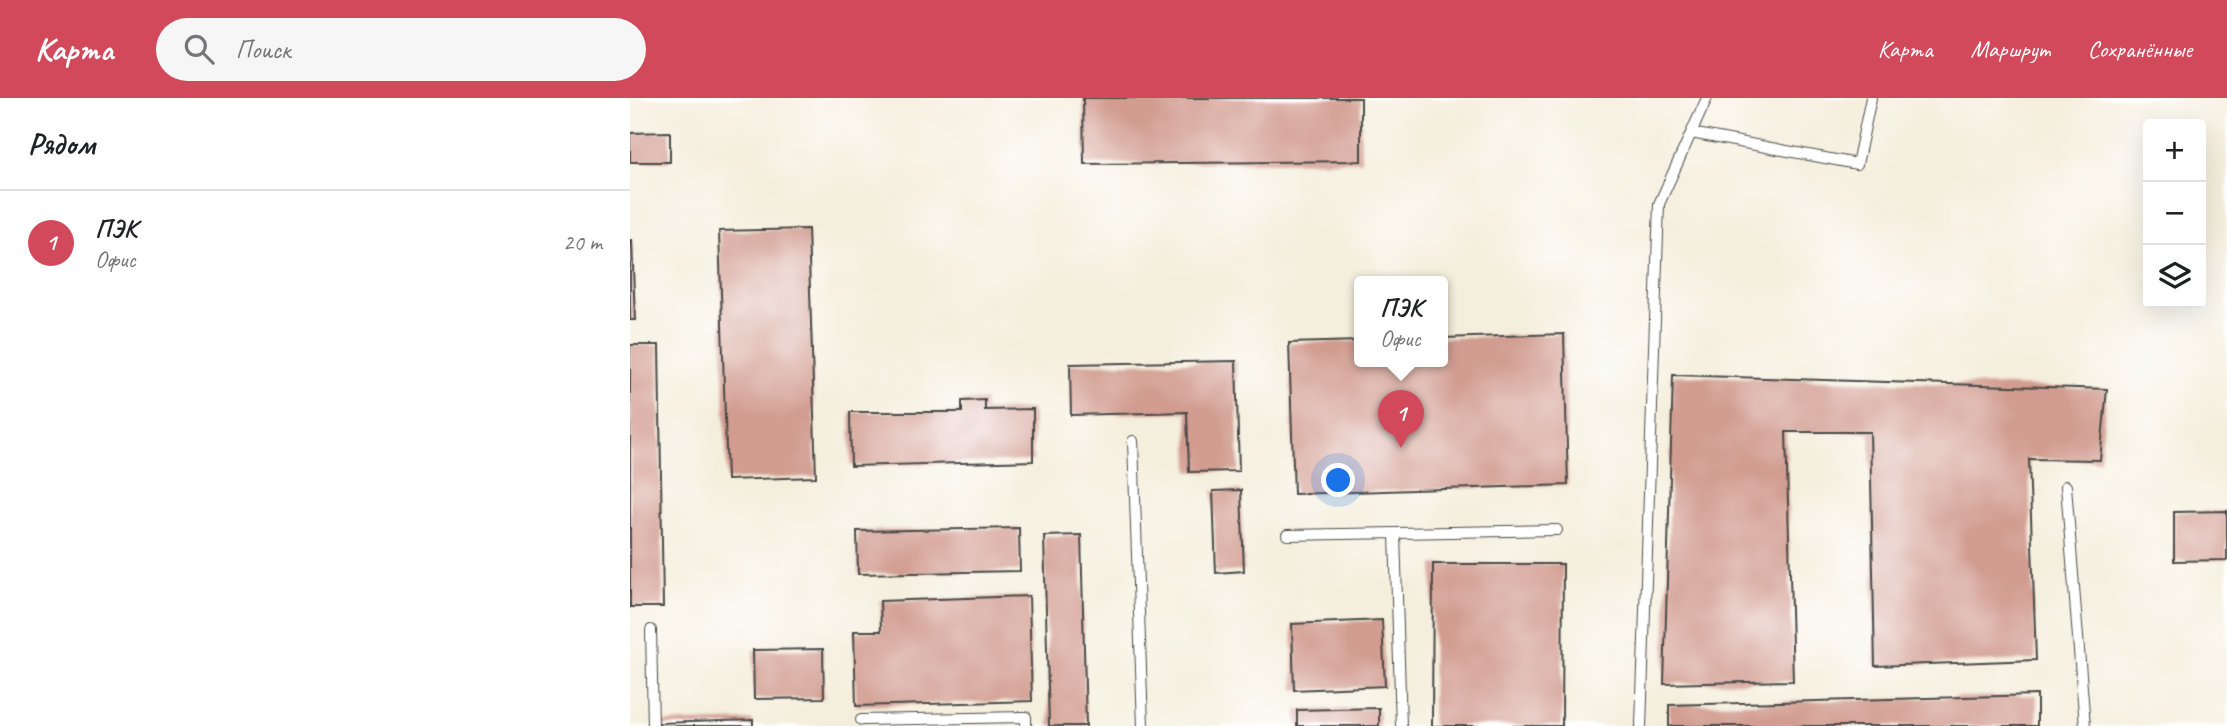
<!DOCTYPE html>
<html lang="ru">
<head>
<meta charset="utf-8">
<style>
	:root { --surface:#fff; --page:#f6f6f6; --text:#202124; --muted:#757577; --line:#e0e0e0; --accent:#d1495b }
	body { margin:0; font-family:Caveat,sans-serif; background:var(--page); color:var(--text) }
	.controls { position:absolute; right:21px; top:21px; display:grid; overflow:hidden; border-radius:7px; box-shadow:0 7px 28px #0002 }
	.controls button { width:63px; height:63px; display:grid; place-items:center; padding:0; border:0; border-bottom:2px solid var(--line); background:var(--surface); color:var(--text); font:35px sans-serif }
	.you { position:absolute; left:709px; top:383px; width:24px; height:24px; margin:-18px; border:5px solid #fff; border-radius:50%; background:#1a73e8; box-shadow:0 0 0 10px #1a73e833 }
	.badge { display:grid; place-items:center; width:46px; height:46px; border-radius:50%; background:var(--accent); color:#fff; font-size:23px; font-weight:700 }
	.pin { position:absolute; translate:-50% -58px; filter:drop-shadow(0 2px 4px #0008) }
	.pin::after { content:''; position:absolute; top:37px; width:24px; height:21px; background:inherit; clip-path:polygon(0 0,100% 0,50% 100%) }
	.popup { position:absolute; left:724px; top:178px; width:94px; height:91px; box-sizing:border-box; display:grid; place-content:center; border-radius:7px; background:var(--surface); filter:drop-shadow(0 2px 5px #0005); font-size:23px; white-space:nowrap; color:var(--muted) }
	.popup b { font-size:26px; color:var(--text) }
	.popup::after { content:''; position:absolute; left:50%; top:100%; margin-left:-14px; border:14px solid transparent; border-top-color:var(--surface) }
	.list { margin:0; padding:0; list-style:none }
	h2 { display:flex; justify-content:space-between; align-items:center; height:91px; margin:0; padding:0 28px; font-size:30px }
	h2 small { font-size:23px; font-weight:400; color:var(--muted) }
	.list li { display:grid; grid-template-columns:46px 1fr auto; gap:21px; align-items:center; box-sizing:border-box; height:105px; padding:0 28px; border-top:2px solid var(--line) }
	.list b { display:block; font-size:26px; white-space:nowrap }
	.list p { margin:0; font-size:23px; white-space:nowrap; color:var(--muted) }
	.list em { font-size:23px; font-style:normal; color:var(--muted) }
	.icon { flex:none; width:38px; height:38px; fill:none; stroke:currentColor; stroke-width:2; stroke-linecap:round; stroke-linejoin:round }
	.map { position:relative; flex:none; width:1597px; height:628px; overflow:hidden }
	header { display:flex; align-items:center; gap:42px; box-sizing:border-box; height:98px; padding:0 35px; background:var(--accent); color:#fff }
	header strong { font-size:33px }
	nav { display:flex; gap:38px; margin-inline-start:auto; font-size:24px }
	.search { width:490px; height:63px; background:var(--page); display:flex; align-items:center; gap:18px; box-sizing:border-box; padding:0 24px; border-radius:38px; color:var(--muted); font-size:26px }
	main { display:flex }
	aside { flex:1; background:var(--surface) }
	.map>svg:first-child { display:block }
	.building { fill:#d29c90 }
	.lines { fill:none; stroke-linecap:round; stroke-linejoin:round }
	.service-casing { stroke:#494846; stroke-width:12 }
	.service { stroke:#fff; stroke-width:10 }
</style>
</head>
<body>
<header>
<strong>Карта</strong>
<div class="search"><svg class="icon" aria-label="search" viewBox="0 0 24 24"><circle cx="10" cy="10" r="6"/><path d="M15 15l6 6"/></svg>Поиск</div>
<nav><a>Карта</a><a>Маршрут</a><a>Сохранённые</a></nav>
</header>
<main>
<aside>
<h2>Рядом<small></small></h2>
<ul class="list">
<li><span class="badge">1</span><div><b>ПЭК</b><p>Офис</p></div><em>20 m</em></li>
</ul>
</aside>
<div class="map">
<svg width="1597" height="628" viewBox="0 0 1597 628">
	<rect width="100%" height="100%" fill="#fff"/>
	<filter id="ink" filterUnits="userSpaceOnUse"><feTurbulence type="fractalNoise" baseFrequency=".0143" numOctaves="2"/><feDisplacementMap in="SourceGraphic" scale="14" xChannelSelector="R" yChannelSelector="G"/><feConvolveMatrix kernelMatrix="1 2 1 2 8 2 1 2 1" color-interpolation-filters="sRGB"/></filter>
	<filter id="wash" filterUnits="userSpaceOnUse"><feTurbulence type="fractalNoise" baseFrequency=".00686" numOctaves="4" result="noise"/><feDisplacementMap in="SourceGraphic" scale="28" xChannelSelector="R" yChannelSelector="G"/><feGaussianBlur stdDeviation="1.57" result="paint"/><feColorMatrix in="noise" values="0 0 0 0 0 0 0 0 0 0 0 0 0 0 0 0 0 1.4 0 .05"/><feComposite in="paint" operator="in"/></filter>
	<g filter="url(#wash)">
		<rect width="100%" height="100%" fill="#f4eedc"/>
		<g id="blocks">
			<!-- building -->
			<path class="building" d="M453 0H731V63L454 66Z
				M40 34V64H0V35Z
				M178 131 186 379 97 382 89 133Z
				M0 142H2L5 222H0Z
				M934 236 938 387 664 396 659 245 729 243V264H813V240Z
				M0 247H29L33 509H0Z
				M606 263 609 373 559 374 557 314 441 317 440 266Z
				M1043 277 1477 291 1470 362 1399 361 1406 562 1245 568 1240 334H1156L1163 583 1034 586Z
				M355 302V312L403 311V363L221 368 220 314H332V303Z
				M611 392 614 473 586 475 583 393Z
				M1597 413V462L1544 463V414Z
				M389 430 390 473 228 476 227 433Z
				M451 437 456 628H419L414 438Z
				M803 466H933L932 628H802Z
				M399 498 402 603 226 608 224 533H251L250 503Z
				M752 522 755 588 664 592 662 526Z
				M193 551 194 600 124 601 123 552Z
				M1407 597V628H1039V607Z
				M749 610V628H667V612Z
				M123 622V628H29V625Z"/>
		</g>
	</g>
	<g filter="url(#ink)">
		<use href="#blocks" fill-opacity="0" stroke="#494846" stroke-width="2"/>
		<g class="lines">
			<defs>
				<path id="service" d="M1061 35 1227 66 1241 0
					M503 343 513 628
					M1436 388 1455 628
					M765 436 771 628
					M657 437 927 432
					M21 532 23 628
					M231 622 396 619V628
					M1011 628 1029 106 1077 0"/>
			</defs>
			<!-- service casing -->
			<use href="#service" class="service-casing"/>
			<!-- service -->
			<use href="#service" class="service"/>
		</g>
	</g>
</svg>
<div class="controls">
<button>+</button>
<button>−</button>
<button><svg class="icon" aria-label="layers" viewBox="0 0 24 24"><path d="M12 4l9 5-9 5-9-5zM3 14l9 5 9-5"/></svg></button>
</div>
<div class="you"></div>
<div class="pin badge" style="left:771px;top:350px">1</div>
<div class="popup"><b>ПЭК</b>Офис</div>
</div>
</main>
</body>
</html>
